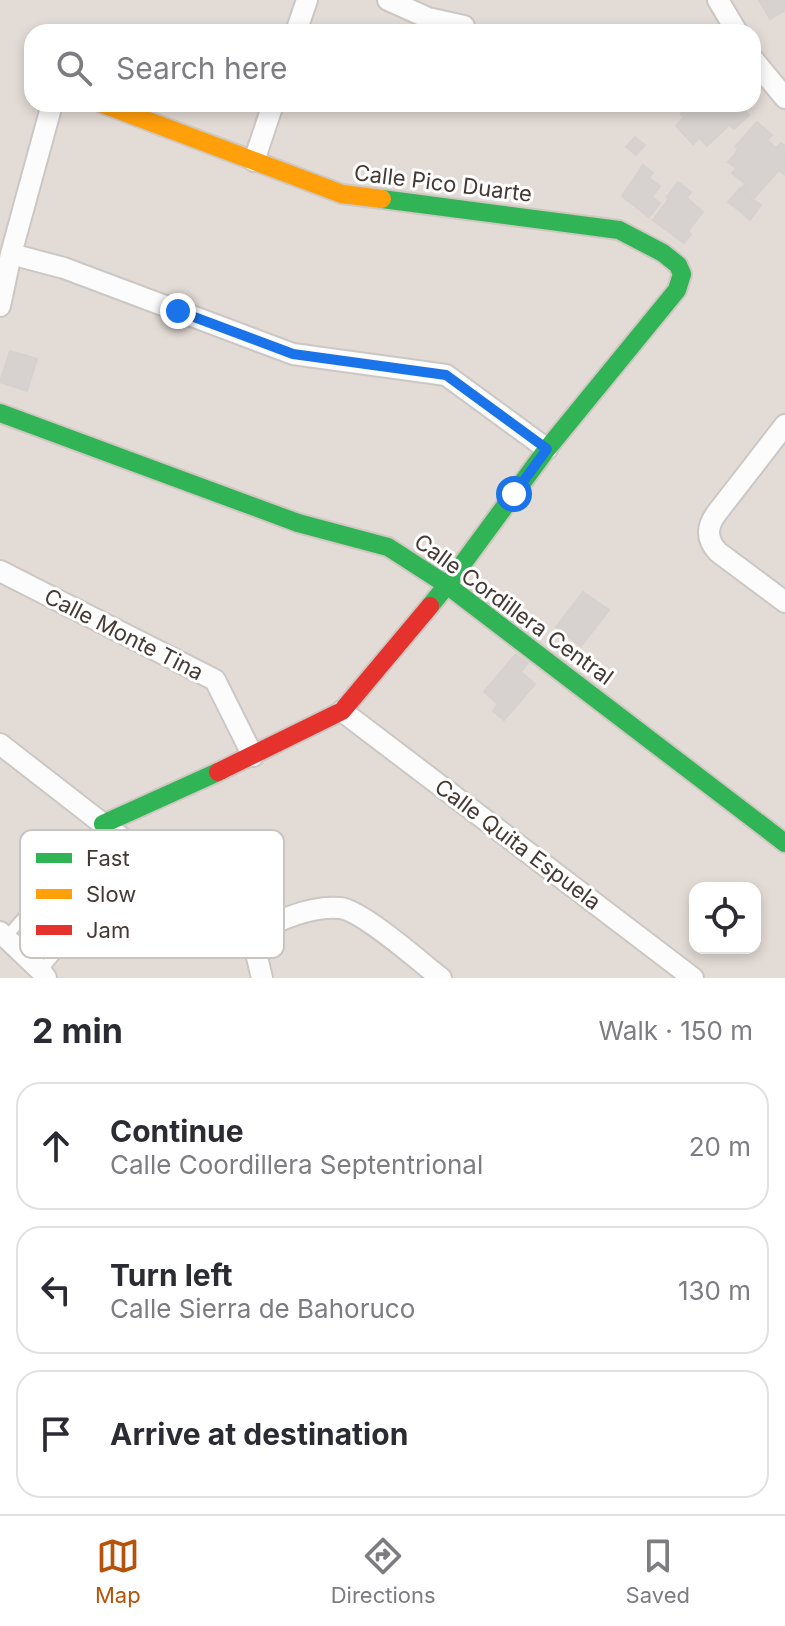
<!DOCTYPE html>
<html lang="en">
<head>
<meta charset="utf-8">
<style>
	:root { --surface:#fff; --page:#f7f7f7; --text:#2b2b33; --muted:#7c7c81; --line:#e1e1e2; --accent:#b45309 }
	body { margin:0; font-family:Inter,sans-serif; background:var(--page); color:var(--text) }
	.controls { position:absolute; right:24px; bottom:24px; display:grid; overflow:hidden; border-radius:16px; box-shadow:0 4px 12px #0003 }
	.controls button { width:72px; height:72px; display:grid; place-items:center; padding:0; border:0; border-bottom:2px solid var(--line); background:var(--surface); color:var(--text); font:40px sans-serif }
	.stop { position:absolute; width:24px; height:24px; margin:-18px; border:6px solid #1a73e8; border-radius:50%; background:#fff }
	.stop.end { background:#1a73e8; border-color:#fff; box-shadow:0 2px 8px #0008 }
	.list { margin:0; padding:0; list-style:none }
	h2 { display:flex; justify-content:space-between; align-items:center; height:104px; margin:0; padding:0 32px; font-size:34px }
	h2 small { font-size:26px; font-weight:400; color:var(--muted) }
	.list li { display:grid; grid-template-columns:52px 1fr auto; gap:24px; align-items:center; box-sizing:border-box; height:128px; margin:0 16px 16px; padding:0 16px; border:2px solid var(--line); border-radius:24px }
	.list b { display:block; font-size:30px; white-space:nowrap }
	.list p { margin:0; font-size:26px; white-space:nowrap; color:var(--muted) }
	.list em { font-size:26px; font-style:normal; color:var(--muted) }
	.icon { flex:none; width:44px; height:44px; fill:none; stroke:currentColor; stroke-width:2; stroke-linecap:round; stroke-linejoin:round }
	.map { position:relative; flex:none; width:785px; height:978px; overflow:hidden }
	.search { position:absolute; background:var(--surface); box-shadow:0 4px 12px #0003; left:24px; right:24px; top:24px; height:88px; display:flex; align-items:center; gap:20px; box-sizing:border-box; padding:0 28px; border-radius:24px; color:var(--muted); font-size:30px }
	.sheet { height:536px; background:var(--surface) }
	nav { display:flex; justify-content:space-around; align-items:center; box-sizing:border-box; height:112px; border-top:2px solid var(--line); background:var(--surface); font-size:22px; color:var(--muted) }
	nav a { display:grid; justify-items:center; gap:4px }
	nav .on { color:var(--accent) }
	.map>svg:first-child { display:block }
	.residential { fill:#e3dbd5; fill-rule:evenodd }
	.building { fill:#d7d2cf; stroke:#d7d1ce; stroke-width:2 }
	.lines { fill:none; stroke-linecap:round; stroke-linejoin:round }
	.lane-casing { stroke:#cbc7c4; stroke-width:14 }
	.street-casing { stroke:#cbc7c4; stroke-width:24 }
	.fast-casing { stroke:#cfc7c1; stroke-width:22 }
	.slow-casing { stroke:#cfc7c1; stroke-width:22 }
	.jam-casing { stroke:#cfc7c1; stroke-width:22 }
	.lane { stroke:#fdfcfc; stroke-width:10 }
	.street { stroke:#fdfcfc; stroke-width:20 }
	.fast { stroke:#30b455; stroke-width:18 }
	.slow { stroke:#ff9f0a; stroke-width:18 }
	.jam { stroke:#e5322d; stroke-width:18 }
	.route { stroke:#1a73e8; stroke-width:10 }
	.labels { text-anchor:middle; stroke-width:6; stroke-linejoin:round; paint-order:stroke }
	.street-label { font-size:22px; fill:#443935; stroke:#fff }
	.key { fill:#fff; stroke:#c7c4c2; stroke-width:2 }
	.key-label { font-size:22px; fill:#443935 }
</style>
</head>
<body>
<div class="map">
<svg width="785" height="978" viewBox="0 0 785 978">
	<rect width="100%" height="100%" fill="#efebe8"/>
	<!-- residential -->
	<path class="residential" d="M0 0H785V978H0ZM32 32H753V104H32ZM695 888H755V948H695Z"/>
	<!-- building -->
	<path class="building" d="M759 0H785V10L770 19Z
		M692 104H738L749 115 734 129 729 125 707 146 700 138 693 144 676 126 684 117 681 114Z
		M757 122 772 135 767 140 776 148 781 143 785 146V172L784 174 779 170 754 198 742 188 746 184 732 173 736 168 728 162 736 153 738 148 736 146Z
		M635 137 645 145 636 155 626 147Z
		M643 165 653 173 649 178 660 186 652 197 660 203 649 217 622 196Z
		M678 182 691 192 687 198 703 212 688 231 691 234 684 243 653 220 669 198 667 197Z
		M740 188 751 198 740 211 728 202Z
		M751 198 761 205 750 220 740 211Z
		M10 351 37 359 27 391 0 382Z
		M583 592 609 610 581 646 556 627Z
		M516 654 528 663 521 672 535 684 504 720 493 711 498 704 484 692Z"/>
	<g class="lines">
		<defs>
			<path id="lane" d="M6 937 47 891
				M41 971 81 923"/>
			<path id="street" d="M388 0 428 18 464 26
				M718 0 737 32
				M296 32 307 0
				M753 59 785 98
				M254 161 273 104
				M11 254 64 268 293 354 446 375 547 449
				M0 306 11 254 52 104
				M785 425 716 514C706 528 707 540 718 552L785 602
				M0 571 215 680 253 756
				M342 711 693 978
				M0 744 103 824 251 932
				M0 932 41 971 46 978
				M251 932C278 922 310 905 340 908 362 910 420 962 441 978
				M251 932 262 978"/>
			<path id="fast" d="M382 199 619 230 663 253 678 265 682 274 677 290 547 449 447 585 430 606
				M0 413 298 523 388 547 447 585 785 843
				M103 824 218 772"/>
			<path id="slow" d="M103 104 342 194 382 199"/>
			<path id="jam" d="M218 772 342 711 430 606"/>
		</defs>
		<!-- lane casing -->
		<use href="#lane" class="lane-casing"/>
		<!-- street casing -->
		<use href="#street" class="street-casing"/>
		<!-- fast casing -->
		<use href="#fast" class="fast-casing"/>
		<!-- slow casing -->
		<use href="#slow" class="slow-casing"/>
		<!-- jam casing -->
		<use href="#jam" class="jam-casing"/>
		<!-- lane -->
		<use href="#lane" class="lane"/>
		<!-- street -->
		<use href="#street" class="street"/>
		<!-- fast -->
		<use href="#fast" class="fast"/>
		<!-- slow -->
		<use href="#slow" class="slow"/>
		<!-- jam -->
		<use href="#jam" class="jam"/>
	</g>
	<g class="lines">
		<!-- route -->
		<path class="route" d="M178 311 293 354 446 375 547 449 514 494"/>
	</g>
	<g class="labels">
		<!-- street labels -->
		<g class="street-label">
			<text transform="translate(443 183) rotate(7)" y="8">Calle Pico Duarte</text>
			<text transform="translate(514 609) rotate(36)" y="8">Calle Cordillera Central</text>
			<text transform="translate(124 634) rotate(27)" y="8">Calle Monte Tina</text>
			<text transform="translate(518 844) rotate(37)" y="8">Calle Quita Espuela</text>
		</g>
	</g>
	<!-- legend -->
	<rect x="20" y="830" width="264" height="128" rx="12" class="key"/>
	<rect x="36" y="853" width="36" height="10" fill="#30b455"/>
	<rect x="36" y="889" width="36" height="10" fill="#ff9f0a"/>
	<rect x="36" y="925" width="36" height="10" fill="#e5322d"/>
	<g class="key-label">
		<text x="86" y="866">Fast</text>
		<text x="86" y="902">Slow</text>
		<text x="86" y="938">Jam</text>
	</g>
</svg>
<div class="controls">
<button><svg class="icon" aria-label="locate" viewBox="0 0 24 24"><circle cx="12" cy="12" r="6"/><path d="M12 2v4M12 18v4M2 12h4M18 12h4"/></svg></button>
</div>
<div class="stop" style="left:514px;top:494px"></div>
<div class="stop end" style="left:178px;top:311px"></div>
<div class="search"><svg class="icon" aria-label="search" viewBox="0 0 24 24"><circle cx="10" cy="10" r="6"/><path d="M15 15l6 6"/></svg>Search here</div>
</div>
<section class="sheet">
<h2>2 min<small>Walk · 150 m</small></h2>
<ul class="list">
<li><svg class="icon" aria-label="ahead" viewBox="0 0 24 24"><path d="M12 20V5M6 11l6-6 6 6"/></svg><div><b>Continue</b><p>Calle Coordillera Septentrional</p></div><em>20 m</em></li>
<li><svg class="icon" aria-label="left" viewBox="0 0 24 24"><path d="M17 20v-9H6M10 6l-5 5 5 5"/></svg><div><b>Turn left</b><p>Calle Sierra de Bahoruco</p></div><em>130 m</em></li>
<li><svg class="icon" aria-label="arrive" viewBox="0 0 24 24"><path d="M6 21V4h12l-3 4 3 4H6"/></svg><div><b>Arrive at destination</b></div></li>
</ul>
</section>
<nav>
<a class="on"><svg class="icon" aria-label="map" viewBox="0 0 24 24"><path d="M3 6l6-2 6 2 6-2v14l-6 2-6-2-6 2zM9 4v14M15 6v14"/></svg>Map</a>
<a><svg class="icon" aria-label="directions" viewBox="0 0 24 24"><path d="M12 3l9 9-9 9-9-9zM9 14v-3h6M13 9l2 2-2 2"/></svg>Directions</a>
<a><svg class="icon" aria-label="saved" viewBox="0 0 24 24"><path d="M7 4h10v16l-5-4-5 4z"/></svg>Saved</a>
</nav>
</body>
</html>
